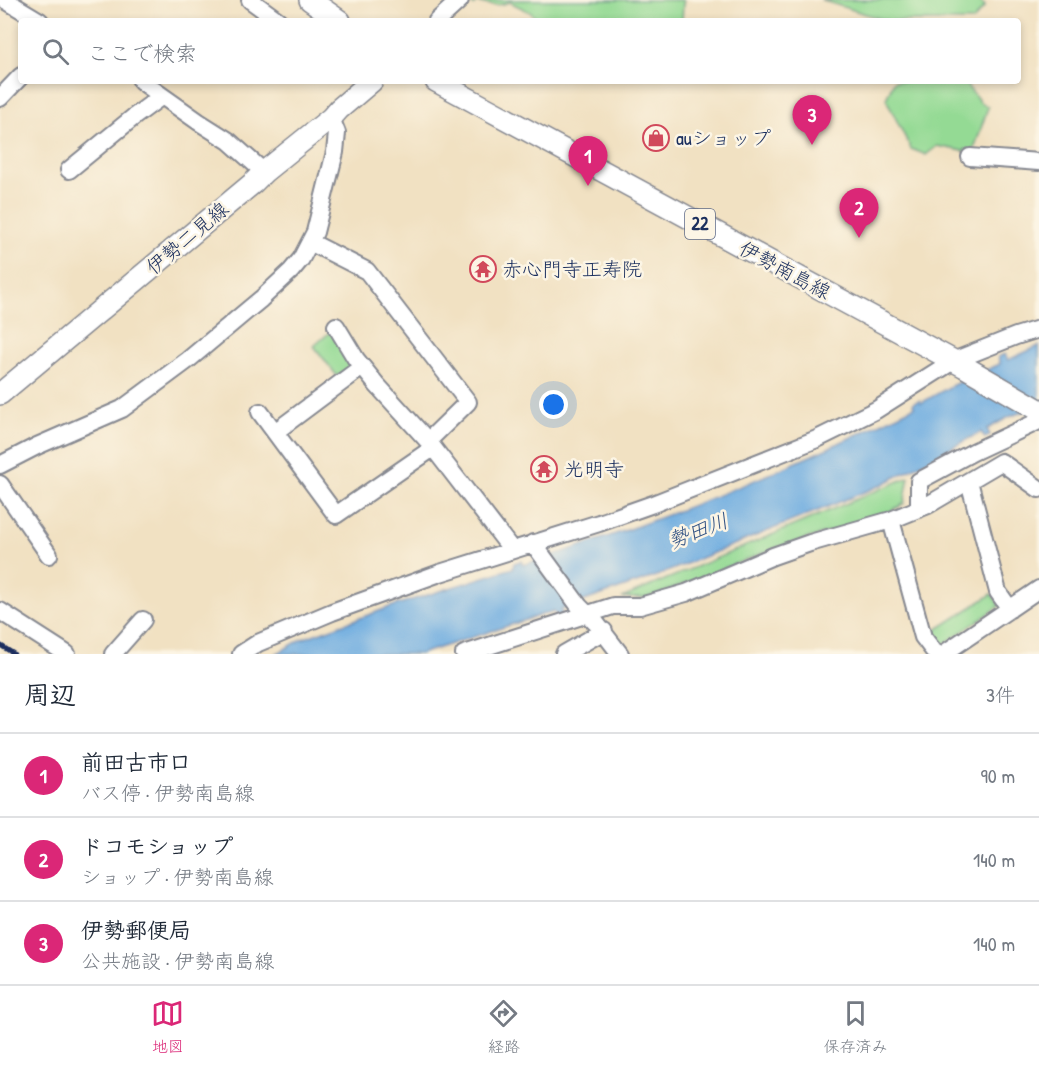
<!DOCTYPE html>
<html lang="ja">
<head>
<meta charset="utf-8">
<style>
	:root { --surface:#fff; --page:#f6f6f7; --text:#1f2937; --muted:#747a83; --line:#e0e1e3; --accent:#db2777 }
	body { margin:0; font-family:"Patrick Hand","Klee One",sans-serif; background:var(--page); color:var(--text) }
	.you { position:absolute; left:554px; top:405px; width:21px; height:21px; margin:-15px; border:4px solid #fff; border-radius:50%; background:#1a73e8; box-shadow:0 0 0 9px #1a73e833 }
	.badge { display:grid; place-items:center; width:39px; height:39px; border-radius:50%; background:var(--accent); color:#fff; font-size:20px; font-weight:700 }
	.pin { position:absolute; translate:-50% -50px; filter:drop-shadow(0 2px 3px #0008) }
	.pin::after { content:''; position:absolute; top:32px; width:21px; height:18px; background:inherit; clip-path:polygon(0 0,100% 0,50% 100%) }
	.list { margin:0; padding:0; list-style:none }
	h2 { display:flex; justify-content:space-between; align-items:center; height:78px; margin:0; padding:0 24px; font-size:26px }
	h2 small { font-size:20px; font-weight:400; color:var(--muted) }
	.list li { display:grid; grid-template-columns:39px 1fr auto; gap:18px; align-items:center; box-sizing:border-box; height:84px; padding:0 24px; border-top:2px solid var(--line) }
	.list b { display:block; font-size:22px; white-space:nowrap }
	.list p { margin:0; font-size:20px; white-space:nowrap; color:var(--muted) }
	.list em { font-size:20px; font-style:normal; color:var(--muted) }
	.icon { flex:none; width:33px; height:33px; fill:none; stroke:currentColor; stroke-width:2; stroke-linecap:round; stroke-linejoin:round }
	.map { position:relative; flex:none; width:1039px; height:654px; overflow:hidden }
	.search { position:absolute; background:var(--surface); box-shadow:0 3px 9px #0003; left:18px; right:18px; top:18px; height:66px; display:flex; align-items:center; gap:15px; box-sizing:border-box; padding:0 21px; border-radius:6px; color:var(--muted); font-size:22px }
	.sheet { height:330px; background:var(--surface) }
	nav { display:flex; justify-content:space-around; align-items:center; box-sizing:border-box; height:84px; border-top:2px solid var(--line); background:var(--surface); font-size:16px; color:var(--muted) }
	nav a { display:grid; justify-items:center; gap:3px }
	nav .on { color:var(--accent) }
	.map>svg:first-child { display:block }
	.green { fill:#94da94; stroke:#588479; stroke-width:1.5 }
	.water { fill:#6dace0; stroke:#446e9f; stroke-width:1.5 }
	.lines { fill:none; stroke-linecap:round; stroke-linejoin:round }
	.minor-casing { stroke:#868890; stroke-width:20 }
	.major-casing { stroke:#868890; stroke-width:24 }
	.minor { stroke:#fff; stroke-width:16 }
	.major { stroke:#fff; stroke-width:21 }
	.rail { stroke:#1b2f5e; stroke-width:4.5 }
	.labels { text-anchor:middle; stroke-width:5; stroke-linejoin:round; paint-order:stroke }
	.shield { fill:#fcf5e5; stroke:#5e6a86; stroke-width:1.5 }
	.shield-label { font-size:18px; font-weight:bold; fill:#1b2f5e }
	.poi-label { font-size:20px; fill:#1b2f5e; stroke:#fcf5e5; text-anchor:start }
	.street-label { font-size:20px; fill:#1b2f5e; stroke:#fcf5e5 }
	.water-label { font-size:21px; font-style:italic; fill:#345485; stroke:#fcf5e5 }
</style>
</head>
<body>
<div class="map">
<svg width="1039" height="654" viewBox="0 0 1039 654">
	<rect width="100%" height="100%" fill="#fcf5e5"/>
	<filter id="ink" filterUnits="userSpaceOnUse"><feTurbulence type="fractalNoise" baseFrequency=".0167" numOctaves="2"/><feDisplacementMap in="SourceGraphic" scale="12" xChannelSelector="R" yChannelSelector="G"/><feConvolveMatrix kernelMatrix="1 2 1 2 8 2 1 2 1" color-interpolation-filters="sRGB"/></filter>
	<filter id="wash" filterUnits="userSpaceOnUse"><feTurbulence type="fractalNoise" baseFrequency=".008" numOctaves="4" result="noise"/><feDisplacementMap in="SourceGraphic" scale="24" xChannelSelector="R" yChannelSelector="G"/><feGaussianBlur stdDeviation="1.35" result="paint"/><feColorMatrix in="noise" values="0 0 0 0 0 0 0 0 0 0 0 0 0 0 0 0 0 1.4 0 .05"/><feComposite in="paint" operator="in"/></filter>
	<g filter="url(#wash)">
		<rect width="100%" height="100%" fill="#f1e1c2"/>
		<!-- green -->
		<path class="green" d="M468 0H684L683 4 682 21H539L530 12 510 2C499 6 488 6 478 2L474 5 467 1Z
			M821 0H979L985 6 973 21H888Z
			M894 81H963L981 103 988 107 973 153 937 146 926 155 911 149 886 99Z
			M331 331 349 357V368L337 376 314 346Z
			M909 477 904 504 879 517 776 548 662 593 645 598H622Z
			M992 594 1000 606 938 648 928 635Z"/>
		<!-- water -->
		<path class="water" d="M1039 346V405L1009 417 987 429 990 435 985 438 981 432 879 486 659 575 561 609 562 615 557 617 554 611 420 654H276L302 639 393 606 513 568 514 563 521 561 523 565C657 523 788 470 914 407L913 403 920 400 921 403 953 385 1000 364 998 357 1005 354 1008 360Z"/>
	</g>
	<g filter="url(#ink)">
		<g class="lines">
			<defs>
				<path id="minor" d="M5 0 40 21
					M250 0 279 21
					M437 21 460 0
					M141 81 199 122 229 141 264 172
					M0 98 21 76
					M970 157 1039 162
					M69 170 135 116 162 96
					M310 242 367 271 468 402 428 441 512 550
					M336 326 356 359 377 385 428 441
					M260 412 336 515 433 448
					M275 432 362 367
					M0 465 37 446 122 409 188 360 261 299 291 271 301 259 315 232 335 152 337 133 331 118
					M969 481 998 592 1010 609
					M0 484 49 555
					M919 509V481L973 452 1039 421
					M891 520 923 637 936 654
					M533 543 579 606 597 624 620 654
					M0 611 67 654
					M113 654 143 620
					M241 654 258 643 332 612 440 573 599 523 653 504 817 439 876 410 953 361 1016 336 1039 329
					M464 654 613 606H640L686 593 773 556 810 543 891 520 928 505 1001 462 1039 489
					M564 654 604 631
					M943 654 1039 589"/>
				<path id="major" d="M310 0 340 21
					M436 81 965 367 1039 410
					M0 394 253 183 264 172 331 118 339 109 372 81"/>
			</defs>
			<!-- minor casing -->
			<use href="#minor" class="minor-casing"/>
			<!-- major casing -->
			<use href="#major" class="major-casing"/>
			<!-- minor -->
			<use href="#minor" class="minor"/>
			<!-- major -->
			<use href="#major" class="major"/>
			<!-- rail -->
			<path class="rail" d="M0 645 14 654"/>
		</g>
	</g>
	<!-- icons -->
	<defs>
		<symbol id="shop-ring" viewBox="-11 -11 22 22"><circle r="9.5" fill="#fcf5e5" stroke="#d1495b" stroke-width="1.5"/><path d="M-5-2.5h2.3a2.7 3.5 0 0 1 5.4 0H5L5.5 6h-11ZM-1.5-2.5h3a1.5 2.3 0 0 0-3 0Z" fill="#d1495b"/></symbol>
		<symbol id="temple-ring" viewBox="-11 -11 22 22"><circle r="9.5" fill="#fcf5e5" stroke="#d1495b" stroke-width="1.5"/><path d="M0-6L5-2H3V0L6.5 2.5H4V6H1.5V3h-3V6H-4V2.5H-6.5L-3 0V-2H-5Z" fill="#d1495b"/></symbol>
	</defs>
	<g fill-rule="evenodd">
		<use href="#shop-ring" x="641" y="123" width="30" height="30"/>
		<use href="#temple-ring" x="468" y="254" width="30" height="30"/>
		<use href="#temple-ring" x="529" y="454" width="30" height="30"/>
	</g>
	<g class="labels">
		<!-- shield labels -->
		<rect class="shield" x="685" y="209" width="30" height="30" rx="4.5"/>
		<g class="shield-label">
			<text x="700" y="230">22</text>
		</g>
		<!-- poi labels -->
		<g class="poi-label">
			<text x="676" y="145">auショップ</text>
			<text x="502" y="276">赤心門寺正寿院</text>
			<text x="564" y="476">光明寺</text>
		</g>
		<!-- street labels -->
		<g class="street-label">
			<text transform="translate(187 238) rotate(-40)" y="7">伊勢二見線</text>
			<text transform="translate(785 270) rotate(28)" y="7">伊勢南島線</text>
		</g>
		<!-- water labels -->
		<g class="water-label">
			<text transform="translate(698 531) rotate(-21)" y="7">勢田川</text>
		</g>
	</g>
</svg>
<div class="you"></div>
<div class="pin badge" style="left:588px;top:186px">1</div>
<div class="pin badge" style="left:859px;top:238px">2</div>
<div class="pin badge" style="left:812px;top:145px">3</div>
<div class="search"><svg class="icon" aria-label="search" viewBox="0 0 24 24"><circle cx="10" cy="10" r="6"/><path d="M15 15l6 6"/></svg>ここで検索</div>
</div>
<section class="sheet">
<h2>周辺<small>3件</small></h2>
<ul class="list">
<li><span class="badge">1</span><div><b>前田古市口</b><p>バス停 · 伊勢南島線</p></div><em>90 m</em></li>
<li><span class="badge">2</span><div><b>ドコモショップ</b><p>ショップ · 伊勢南島線</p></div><em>140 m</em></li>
<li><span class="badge">3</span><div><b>伊勢郵便局</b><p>公共施設 · 伊勢南島線</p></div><em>140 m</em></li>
</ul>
</section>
<nav>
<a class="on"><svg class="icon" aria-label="map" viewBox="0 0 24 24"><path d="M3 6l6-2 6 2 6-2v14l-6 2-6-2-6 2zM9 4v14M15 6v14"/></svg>地図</a>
<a><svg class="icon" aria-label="directions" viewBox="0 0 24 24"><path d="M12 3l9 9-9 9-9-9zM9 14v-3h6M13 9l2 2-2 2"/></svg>経路</a>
<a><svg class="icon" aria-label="saved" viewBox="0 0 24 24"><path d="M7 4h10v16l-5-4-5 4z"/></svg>保存済み</a>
</nav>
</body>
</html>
